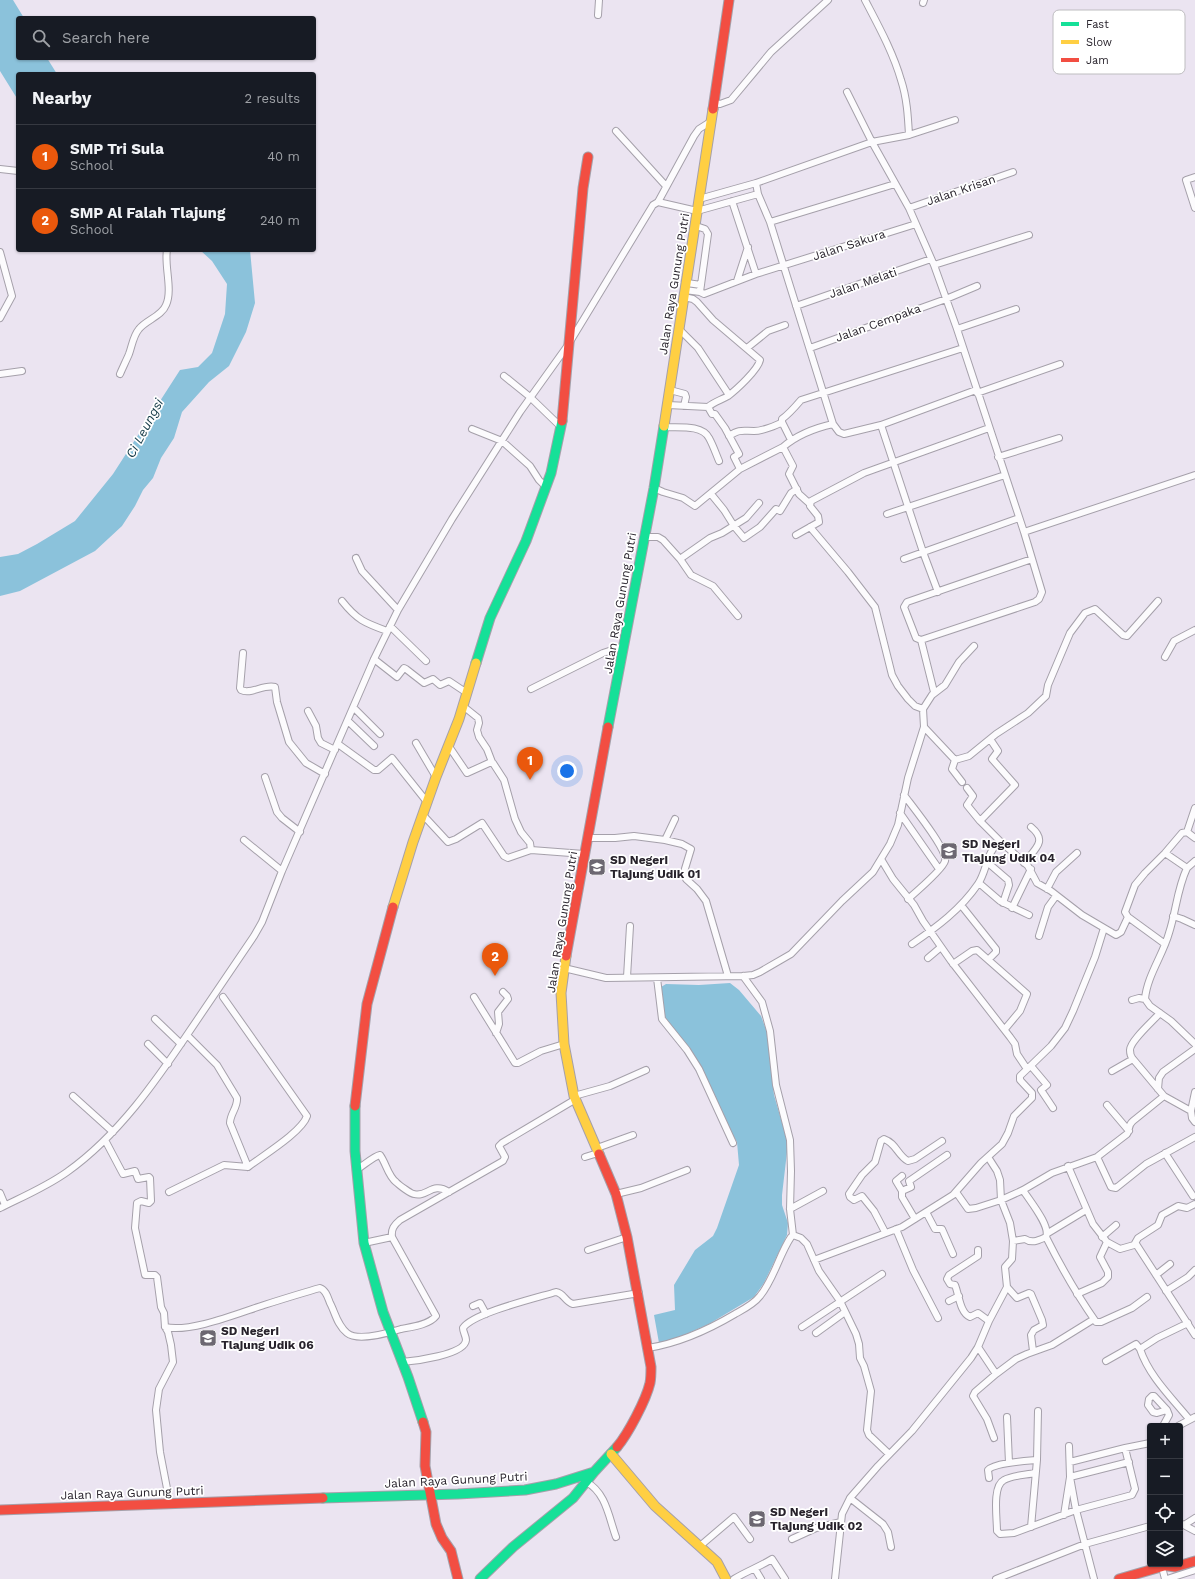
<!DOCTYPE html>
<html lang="en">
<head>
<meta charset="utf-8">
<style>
	:root { --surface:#171b24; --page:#242831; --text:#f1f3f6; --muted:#9ea1a6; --line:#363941; --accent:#ea580c }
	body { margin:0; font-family:"Work Sans",sans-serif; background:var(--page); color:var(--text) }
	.controls { position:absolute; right:12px; bottom:12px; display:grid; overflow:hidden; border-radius:4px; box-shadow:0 1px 3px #0004 }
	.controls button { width:36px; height:36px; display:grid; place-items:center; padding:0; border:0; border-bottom:1px solid var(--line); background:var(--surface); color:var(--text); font:20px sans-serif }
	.you { position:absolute; left:567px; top:771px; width:14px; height:14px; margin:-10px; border:3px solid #fff; border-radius:50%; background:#1a73e8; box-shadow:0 0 0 6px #1a73e833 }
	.badge { display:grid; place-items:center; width:26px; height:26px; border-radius:50%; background:var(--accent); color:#fff; font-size:13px; font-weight:700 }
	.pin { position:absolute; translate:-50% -33px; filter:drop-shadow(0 1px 2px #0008) }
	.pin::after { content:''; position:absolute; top:21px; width:14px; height:12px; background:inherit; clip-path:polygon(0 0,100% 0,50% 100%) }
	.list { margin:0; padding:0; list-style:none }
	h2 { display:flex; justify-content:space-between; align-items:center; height:52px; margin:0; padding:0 16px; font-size:17px }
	h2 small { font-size:13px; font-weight:400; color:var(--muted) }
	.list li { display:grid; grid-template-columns:26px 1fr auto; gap:12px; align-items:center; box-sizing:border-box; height:64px; padding:0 16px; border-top:1px solid var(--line) }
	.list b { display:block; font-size:15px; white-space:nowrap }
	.list p { margin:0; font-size:13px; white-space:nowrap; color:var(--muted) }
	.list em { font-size:13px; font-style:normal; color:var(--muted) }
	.icon { flex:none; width:22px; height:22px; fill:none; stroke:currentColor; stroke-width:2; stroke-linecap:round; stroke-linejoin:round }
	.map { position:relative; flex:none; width:1195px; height:1579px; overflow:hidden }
	.search { position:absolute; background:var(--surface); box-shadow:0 1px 3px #0004; left:16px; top:16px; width:300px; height:44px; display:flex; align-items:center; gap:10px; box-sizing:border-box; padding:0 14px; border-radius:4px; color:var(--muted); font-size:15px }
	.panel { position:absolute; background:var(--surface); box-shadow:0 1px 3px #0004; left:16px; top:72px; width:300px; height:180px; border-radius:4px }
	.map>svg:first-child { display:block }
	.water { fill:#8bc2db }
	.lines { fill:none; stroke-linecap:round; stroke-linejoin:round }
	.street-casing { stroke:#a5a0aa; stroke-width:8 }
	.fast-casing { stroke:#a5a0aa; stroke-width:11 }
	.slow-casing { stroke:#a5a0aa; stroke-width:11 }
	.jam-casing { stroke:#a5a0aa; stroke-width:11 }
	.street { stroke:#fcfbfd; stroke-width:6 }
	.fast { stroke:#16e098; stroke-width:9 }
	.slow { stroke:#ffcf43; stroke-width:9 }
	.jam { stroke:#f24e42; stroke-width:9 }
	.labels { text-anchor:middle; stroke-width:3.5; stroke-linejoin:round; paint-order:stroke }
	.street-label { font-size:12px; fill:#28232c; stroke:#fff }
	.poi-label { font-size:12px; font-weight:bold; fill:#28232c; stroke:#fff; text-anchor:start }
	.water-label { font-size:13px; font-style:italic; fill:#133946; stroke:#fff }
	.key { fill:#fff; stroke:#bebdc0; stroke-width:1 }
	.key-label { font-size:11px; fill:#28232c }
</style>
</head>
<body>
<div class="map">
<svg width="1195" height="1579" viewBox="0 0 1195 1579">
	<rect width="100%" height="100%" fill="#ebe4f1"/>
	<!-- water -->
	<path class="water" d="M0 0H13L24 18H18V58H47L57 74H18V100L0 71Z
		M200 250H250L255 303 246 332 229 366 209 382 182 412 174 438 161 458 153 478 143 490 135 506 122 526 95 551 20 591 0 596V557L18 554 37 544 75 521 113 474 180 370 198 367 212 353 225 314 227 284 212 261Z
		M730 983 739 990 761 1016 767 1032 774 1095 787 1140V1152L782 1195V1205L788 1223 787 1235 764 1283 754 1297 709 1324 666 1343H659L654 1315 675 1310 674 1285 695 1250 713 1236 717 1228 739 1165 737 1142 724 1119 710 1085 689 1048 673 1030 663 1014 661 987 666 984 699 985Z"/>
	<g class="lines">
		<defs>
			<path id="street" d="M865 0C878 25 893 52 901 80 907 98 908 117 909 135
				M923 3 924 0
				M598 15 599 0
				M847 92 872 142 909 208 934 265 957 329 1024 532 1042 592 1039 599 1035 602 921 640 916 638 904 607 907 602 1032 559
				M715 103 720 104 731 100 771 52 828 0
				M616 131 666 186
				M0 169 18 171
				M1195 177 1186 180 1195 208
				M756 183 758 194 770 222 833 424 839 432 844 434 881 425 976 390
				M699 199 756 183 872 142 909 135 955 120
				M732 201 756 274
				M658 202 697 211 758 194
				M909 208 1013 172
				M770 222 895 184
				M696 226 705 229 708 234 700 292 704 294 756 274 916 224
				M0 252 12 296 0 318
				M934 265 1029 235
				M737 281 748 247
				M687 283 701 285
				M685 290 700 292
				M684 297 693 299 697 302 713 320 760 360C758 370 736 390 728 396 721 400 714 402 708 407L712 414H715L725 428 739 454 734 457 740 469 783 447 793 466 789 474 799 494 809 503
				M796 306 931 259
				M679 329 698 348 729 395
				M957 329 1016 309
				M747 348 768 331 785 325
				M810 348 946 299 977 286
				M0 374 22 371
				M120 374C123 367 126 361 129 354 132 346 133 336 139 329 146 320 162 316 166 305 173 290 164 265 167 250
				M504 376 530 397 561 427
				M670 390 685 394 686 397 684 406
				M977 393 1060 364
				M668 405 708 407
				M782 422V419C789 414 795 407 801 400L963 348
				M881 425 923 552 938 592
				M664 427C677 428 702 424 709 438 713 445 716 454 719 461
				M472 429 502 441 530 466 539 480 546 487
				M729 436C740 429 742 431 754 431 761 431 776 426 782 422L791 440
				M783 447C797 435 815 428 833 424
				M998 457 1059 438
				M654 488 663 492 683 498 695 506 740 469
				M711 494 724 510 734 526 744 538 760 527 776 509 780 511 791 493 797 489
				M887 514 1005 475
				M810 527 848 572 875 607 892 675 898 686 908 699 915 706 923 709
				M1024 532 1195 475
				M796 535 819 522 818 516 810 506 811 501 864 473 989 428
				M644 537H658L663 540 680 559 691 575 713 586 738 616
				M356 558 362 571 398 610
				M680 559 710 538 722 533 746 518 759 503
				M904 559 1019 518
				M342 601C357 620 365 623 387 631
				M390 626 426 661
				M921 640 934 692
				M243 653 240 688 241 690C251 695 263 684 275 687L277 702 289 742 306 763 325 774
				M1165 657 1174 641 1195 630
				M374 659 397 677 404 668 406 669 424 683 433 679 440 685 449 681 467 693
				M531 689 603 653 624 646
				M463 706 478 718 479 723 477 730 479 737 487 749 492 762
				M354 708 380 734
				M308 711 316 726 318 738 321 743 335 750
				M348 721 374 746
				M924 727 955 760 969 756 996 734 1028 713 1046 696 1048 685 1070 633 1085 613 1095 609 1123 635 1127 636 1158 601
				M416 743 436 777
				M338 744 374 770H378L392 758 427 802
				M955 760 952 769 962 782
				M265 777 277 812 282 818 300 832
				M967 788 973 796 967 805 980 821 1000 841
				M904 795C912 806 948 850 945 861 943 869 916 892 908 899
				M900 813 939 869
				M423 815 448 842 456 839 482 823 504 856 508 858 531 850 530 843 521 832 515 819 504 780 493 763H489L467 773 448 745
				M980 821 1015 785 992 759 998 751 990 739
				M1187 832 1195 838
				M587 838H615L634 836 665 840 682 844 691 849 684 872 686 879 697 889 706 901 728 976
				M244 840 282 871
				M665 840 675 819
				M531 850 584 854
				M1165 853 1187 868C1177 889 1176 912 1169 933 1163 955 1147 976 1145 999L1150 1006 1171 1021 1195 1044
				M881 859 893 879 914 905 923 921 951 961 1010 1037 1015 1044 1017 1054 1027 1069
				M987 862 1008 880 1009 885 1003 903
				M1024 863C1035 849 1048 841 1031 827
				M1187 868 1195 861
				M979 883 1000 901 1029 915
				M1047 889 1056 872 1077 853
				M961 905 996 949V952L989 959
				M1012 908 1031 869
				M1173 916 1182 919 1195 925
				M1128 917 1125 912 1135 885 1145 873 1165 853 1182 833 1187 832 1195 808
				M1039 936 1048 907 1056 896
				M912 944C937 927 961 909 978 884 987 871 986 852 1000 841L1028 866 1037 883 1051 891 1082 915 1116 935 1121 932 1128 917 1165 944
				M928 958 941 947
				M953 964 972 951 977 950 1027 994 1020 1011 1005 1029
				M564 968 606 978 743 976 753 975 760 972 791 954 842 901 873 872 890 844 898 825 908 778 924 727 923 709 932 695 945 685 959 662 974 646
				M743 976 762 1002 770 1031 776 1085 790 1140 791 1171 790 1209 793 1235
				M627 977 630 926
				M657 978 662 1019 687 1050 699 1069 733 1143
				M474 997 515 1063H518L541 1051 564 1044
				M1132 1000 1139 998 1145 999
				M1160 1013C1153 1021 1130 1041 1130 1050 1130 1053 1131 1057 1133 1059L1164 1096 1191 1111 1192 1118 1195 1122
				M155 1019 181 1044
				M496 1033 499 1024 498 1012 508 999 507 996 503 992
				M187 1035 217 1065 237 1098C238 1107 230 1114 230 1123L248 1167
				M148 1044 168 1064
				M1031 1066 1047 1085 1041 1090 1053 1108
				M1112 1071 1133 1059
				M1158 1089 1159 1078 1163 1072 1195 1049
				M73 1096 113 1132
				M574 1096 610 1086 646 1070
				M1107 1105 1129 1131
				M1191 1111 1195 1092
				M105 1140 123 1174 135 1171 138 1179 149 1177 150 1178 151 1201 149 1203 141 1201 137 1203 135 1228 145 1275H155L157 1277 161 1307 164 1313 165 1327C190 1333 239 1313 264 1305 283 1299 302 1293 320 1288 326 1290 328 1298 330 1303 335 1312 337 1325 347 1333 358 1342 388 1333 401 1329 411 1327 429 1325 436 1316L392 1237C391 1229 394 1225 400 1220L503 1161 505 1157 499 1146 502 1143 576 1099
				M597 1148 633 1135
				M1165 1153 1193 1196
				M585 1157 598 1153
				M1097 1157 1111 1187 1116 1188 1146 1164 1195 1137
				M1068 1166 1093 1224 1107 1242 1100 1257 1108 1272V1277L1102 1283 1077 1294
				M356 1170C363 1166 374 1156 380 1155 386 1163 388 1176 396 1182 399 1185 411 1194 414 1194 427 1198 432 1181 449 1192
				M1023 1190C1029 1200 1051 1226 1046 1237 1061 1267 1077 1295 1096 1322H1101L1132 1308 1147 1297
				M902 1191 896 1181 902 1176
				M169 1192 224 1165 248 1167C262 1156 302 1132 307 1116L223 997
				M956 1192 968 1209 976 1208 1001 1200 1023 1190 1052 1173 1097 1157 1127 1134C1130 1130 1127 1126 1133 1121L1164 1096
				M0 1193 5 1205
				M616 1194 641 1188 687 1170
				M0 1208C22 1197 46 1187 67 1172 119 1135 156 1081 191 1029 212 998 233 967 254 936L262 922 282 871 374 659 398 610 452 519 520 412 568 345 653 205 658 202 694 136 699 129 710 122
				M790 1209 823 1191
				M926 1212 935 1229H942L953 1254
				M915 1219 902 1197V1191L911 1187 909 1181 912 1179 947 1155
				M896 1229 913 1270 938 1318
				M885 1232 874 1211 862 1196 854 1200 850 1197 849 1194 862 1175 875 1162 881 1141 884 1139C896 1143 898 1156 908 1161L915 1159 942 1141
				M1048 1233 1086 1210
				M1102 1237 1116 1225
				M1013 1241 1025 1239C1032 1244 1039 1240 1046 1237
				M1107 1242 1120 1249 1134 1245 1138 1238 1158 1225 1162 1215 1178 1206 1187 1208 1195 1204
				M364 1243 392 1237
				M1136 1244 1195 1335
				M588 1250 627 1237
				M978 1250V1256L949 1275 947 1279 950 1284 955 1285C959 1295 960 1313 970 1317L978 1313 989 1321
				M814 1260 902 1227 953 1195 981 1163 1002 1144 1008 1133 1014 1116 1032 1098V1093L1020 1080V1076L1051 1046 1065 1028 1073 1011 1095 957 1104 928
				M1156 1275 1170 1264
				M1007 1287 1017 1298 1029 1293 1031 1294 1042 1320 1043 1325 1034 1330 1031 1335 1033 1351
				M1166 1291 1188 1277 1195 1270
				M949 1301 959 1296
				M473 1306 480 1303 486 1314
				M1188 1323 1157 1338 1140 1349C1149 1376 1171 1397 1189 1419
				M165 1327 168 1332 171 1345 173 1362 159 1389 156 1410 160 1452 170 1504
				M802 1327 882 1274
				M816 1333 845 1312
				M978 1347 996 1374 1016 1359 1027 1354 1052 1345 1094 1319
				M648 1348C680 1343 708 1330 735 1314 744 1309 754 1304 760 1296 774 1279 779 1255 791 1237L793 1235 801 1238 807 1244 819 1271 840 1301 856 1334 859 1344 860 1358 864 1366 871 1391 867 1430 869 1435 889 1454
				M1106 1361 1136 1344 1140 1349
				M402 1362C414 1361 465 1355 466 1340 466 1336 463 1332 463 1328 473 1313 536 1298 556 1292 564 1293 565 1302 573 1304L639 1293
				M1007 1417 1009 1463
				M1163 1426 1169 1415 1167 1410 1154 1396H1152L1149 1399 1148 1405 1153 1412 1157 1413 1167 1410
				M1178 1426 1195 1417
				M994 1438 987 1419 973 1396 975 1392 996 1374
				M1070 1462 1125 1448 1150 1443
				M1035 1473C1026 1475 1013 1475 1004 1480 992 1486 997 1518 997 1531L1000 1534 1014 1533 1076 1510 1132 1495 1135 1489 1125 1448
				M989 1478 988 1470C994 1463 1026 1461 1037 1460
				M586 1482C606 1492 609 1518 616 1537
				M850 1498 883 1524 888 1532 891 1547
				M1064 1515 1070 1477 1069 1446
				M1180 1523 1195 1531
				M1184 1525 1195 1518
				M1031 1527 1037 1460 1038 1411
				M792 1539 816 1528 841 1522
				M700 1546 734 1517 750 1539
				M1162 1567 1165 1579
				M755 1569 761 1579
				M734 1579C747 1571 759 1567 772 1559L785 1579
				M835 1579 842 1514 850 1498 878 1466 912 1431 971 1358 978 1347 989 1321 1007 1287 1005 1267 1012 1259 1013 1241 1010 1223 1001 1200 1000 1180 997 1171 988 1157
				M996 1579 1085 1544 1150 1526
				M1094 1579 1076 1510 1070 1477 1129 1462
				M1167 1579 1195 1570"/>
			<path id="fast" d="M476 663 490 618 526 541 551 473 562 421
				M608 727 654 488 664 426
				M355 1106V1151L364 1243 383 1312 408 1377 423 1422
				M323 1498 458 1494 525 1490 556 1484 594 1472 617 1447
				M480 1579 513 1547 573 1498 594 1472"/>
			<path id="slow" d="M664 426 713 109
				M393 907 413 842 436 777 459 719 476 663
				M566 956 561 993 564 1044 574 1096 599 1154
				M611 1454 655 1506 717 1562 726 1579"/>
			<path id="jam" d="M713 109 729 0
				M562 421 583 188 588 157
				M566 956 608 727
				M355 1106 367 1004 393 907
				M599 1154 616 1194 627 1237 651 1367C651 1372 651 1378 650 1383 646 1400 628 1434 617 1447
				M423 1422 426 1432 425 1466 436 1524 442 1538 451 1551 458 1579
				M0 1510 323 1498
				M1168 1566 1175 1567 1195 1561
				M1119 1579 1171 1564"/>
		</defs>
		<!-- street casing -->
		<use href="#street" class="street-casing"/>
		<!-- fast casing -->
		<use href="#fast" class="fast-casing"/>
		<!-- slow casing -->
		<use href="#slow" class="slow-casing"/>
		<!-- jam casing -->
		<use href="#jam" class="jam-casing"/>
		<!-- street -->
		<use href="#street" class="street"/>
		<!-- fast -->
		<use href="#fast" class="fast"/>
		<!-- slow -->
		<use href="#slow" class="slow"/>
		<!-- jam -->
		<use href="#jam" class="jam"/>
	</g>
	<!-- icons -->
	<defs>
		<symbol id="school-square" viewBox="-11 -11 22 22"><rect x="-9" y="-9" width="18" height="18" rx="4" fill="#6c6771" stroke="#fff"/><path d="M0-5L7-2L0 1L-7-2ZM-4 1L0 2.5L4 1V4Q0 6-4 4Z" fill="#fff"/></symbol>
	</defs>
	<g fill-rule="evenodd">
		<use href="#school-square" x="939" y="841" width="20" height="20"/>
		<use href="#school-square" x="587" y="857" width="20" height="20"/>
		<use href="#school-square" x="198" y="1328" width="20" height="20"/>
		<use href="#school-square" x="747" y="1509" width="20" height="20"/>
	</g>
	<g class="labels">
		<!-- street labels -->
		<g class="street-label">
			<text transform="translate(961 190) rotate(-19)" y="4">Jalan Krisan</text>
			<text transform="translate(849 245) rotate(-18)" y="4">Jalan Sakura</text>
			<text transform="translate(863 283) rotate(-19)" y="4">Jalan Melati</text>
			<text transform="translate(674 284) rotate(-81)" y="4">Jalan Raya Gunung Putri</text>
			<text transform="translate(878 323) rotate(-20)" y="4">Jalan Cempaka</text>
			<text transform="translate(620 603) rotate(-80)" y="4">Jalan Raya Gunung Putri</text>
			<text transform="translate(562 922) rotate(-81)" y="4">Jalan Raya Gunung Putri</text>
			<text transform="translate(456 1480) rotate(-3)" y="4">Jalan Raya Gunung Putri</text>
			<text transform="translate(132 1493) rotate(-2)" y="4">Jalan Raya Gunung Putri</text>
		</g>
		<!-- poi labels -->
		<g class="poi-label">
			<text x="962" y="848">SD Negeri<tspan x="962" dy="14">Tlajung Udik 04</tspan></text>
			<text x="610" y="864">SD Negeri<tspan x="610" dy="14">Tlajung Udik 01</tspan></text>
			<text x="221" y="1335">SD Negeri<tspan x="221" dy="14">Tlajung Udik 06</tspan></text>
			<text x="770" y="1516">SD Negeri<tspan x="770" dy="14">Tlajung Udik 02</tspan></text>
		</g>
		<!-- water labels -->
		<g class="water-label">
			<text transform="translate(144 428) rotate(-62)" y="5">Ci Leungsi</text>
		</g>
	</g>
	<!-- legend -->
	<rect x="1053" y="10" width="132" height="64" rx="6" class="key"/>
	<rect x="1061" y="22" width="18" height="4" fill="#16e098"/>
	<rect x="1061" y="40" width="18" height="4" fill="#ffcf43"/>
	<rect x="1061" y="58" width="18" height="4" fill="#f24e42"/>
	<g class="key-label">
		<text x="1086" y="28">Fast</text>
		<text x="1086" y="46">Slow</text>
		<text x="1086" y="64">Jam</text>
	</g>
</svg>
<div class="controls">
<button>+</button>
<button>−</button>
<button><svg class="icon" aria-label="locate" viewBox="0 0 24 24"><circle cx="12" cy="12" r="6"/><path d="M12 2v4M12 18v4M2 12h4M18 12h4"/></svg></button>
<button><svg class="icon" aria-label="layers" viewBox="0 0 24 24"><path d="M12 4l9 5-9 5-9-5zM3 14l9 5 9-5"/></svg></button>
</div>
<div class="you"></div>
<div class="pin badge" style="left:530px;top:780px">1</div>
<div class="pin badge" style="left:495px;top:976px">2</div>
<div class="search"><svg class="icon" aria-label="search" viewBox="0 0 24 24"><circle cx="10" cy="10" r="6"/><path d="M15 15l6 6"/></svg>Search here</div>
<section class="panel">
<h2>Nearby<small>2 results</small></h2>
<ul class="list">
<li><span class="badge">1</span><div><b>SMP Tri Sula</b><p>School</p></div><em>40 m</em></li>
<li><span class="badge">2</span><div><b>SMP Al Falah Tlajung</b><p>School</p></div><em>240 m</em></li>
</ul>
</section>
</div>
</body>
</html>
